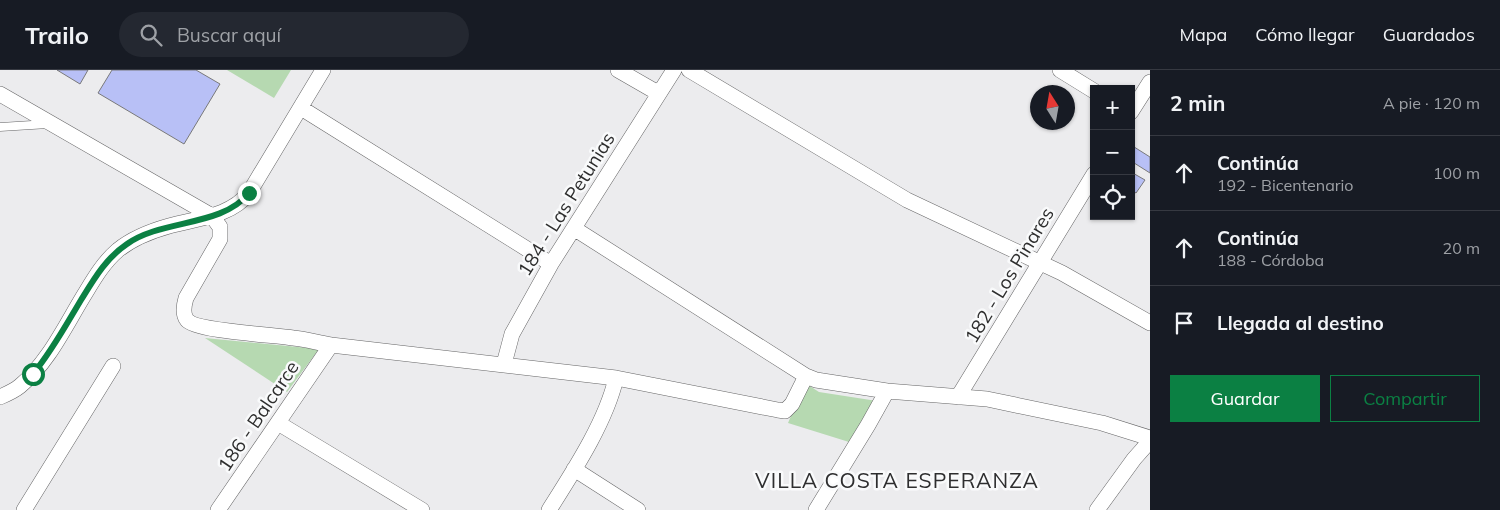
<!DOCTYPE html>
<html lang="es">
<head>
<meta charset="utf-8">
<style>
	:root { --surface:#171b24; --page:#242831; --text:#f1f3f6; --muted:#9ea1a6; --line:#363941; --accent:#0b8043 }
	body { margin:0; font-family:Mulish,sans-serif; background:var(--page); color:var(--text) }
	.controls { position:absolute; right:15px; top:15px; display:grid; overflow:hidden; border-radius:0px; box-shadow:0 1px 4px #0004 }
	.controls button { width:45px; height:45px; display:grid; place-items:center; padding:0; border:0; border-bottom:1px solid var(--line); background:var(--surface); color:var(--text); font:25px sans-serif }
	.compass { position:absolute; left:1030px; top:15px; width:45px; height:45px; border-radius:50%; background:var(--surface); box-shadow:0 1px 4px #0004; rotate:349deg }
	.stop { position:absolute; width:15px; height:15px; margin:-11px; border:4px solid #0b8043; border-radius:50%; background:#fff }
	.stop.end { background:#0b8043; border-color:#fff; box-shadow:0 1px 5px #0008 }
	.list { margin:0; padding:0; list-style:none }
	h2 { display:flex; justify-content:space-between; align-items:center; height:65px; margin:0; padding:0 20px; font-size:21px }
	h2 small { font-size:16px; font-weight:400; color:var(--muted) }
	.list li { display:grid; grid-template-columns:32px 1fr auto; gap:15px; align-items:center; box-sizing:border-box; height:75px; padding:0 20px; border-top:1px solid var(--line) }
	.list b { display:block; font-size:19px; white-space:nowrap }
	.list p { margin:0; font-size:16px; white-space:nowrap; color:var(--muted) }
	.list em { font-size:16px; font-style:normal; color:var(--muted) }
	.actions { display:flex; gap:10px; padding:15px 20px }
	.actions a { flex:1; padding:11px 0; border:1px solid var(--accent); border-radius:0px; text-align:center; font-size:18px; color:var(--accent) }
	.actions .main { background:var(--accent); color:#fff }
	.icon { flex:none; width:28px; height:28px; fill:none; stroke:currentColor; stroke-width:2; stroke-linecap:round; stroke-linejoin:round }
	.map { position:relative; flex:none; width:1150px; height:440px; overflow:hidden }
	header { display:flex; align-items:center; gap:30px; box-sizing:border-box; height:70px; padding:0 25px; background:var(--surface); border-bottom:1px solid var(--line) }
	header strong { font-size:24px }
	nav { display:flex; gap:28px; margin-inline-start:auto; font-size:18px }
	.search { width:350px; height:45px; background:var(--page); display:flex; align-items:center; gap:12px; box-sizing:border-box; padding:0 18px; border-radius:28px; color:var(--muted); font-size:19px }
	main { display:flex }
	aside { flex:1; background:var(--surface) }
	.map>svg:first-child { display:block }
	.green { fill:#b6d9b1 }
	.building { fill:#b8c0f6; stroke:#79797a }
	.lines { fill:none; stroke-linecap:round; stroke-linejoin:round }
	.lane-casing { stroke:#656566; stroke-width:9 }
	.street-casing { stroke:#656566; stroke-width:16 }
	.lane { stroke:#fff; stroke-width:8 }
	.street { stroke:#fff; stroke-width:15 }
	.route { stroke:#0b8043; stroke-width:6 }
	.labels { text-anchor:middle; stroke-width:5; stroke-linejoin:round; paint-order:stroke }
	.street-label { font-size:19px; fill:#2e2e2e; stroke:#f9fafb }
	.quarter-label { font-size:21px; letter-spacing:1px; fill:#2e2e2f; stroke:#f9fafb }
</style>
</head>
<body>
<header>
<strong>Trailo</strong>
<div class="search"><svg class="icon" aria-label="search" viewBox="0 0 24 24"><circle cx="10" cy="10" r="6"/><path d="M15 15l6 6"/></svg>Buscar aquí</div>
<nav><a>Mapa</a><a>Cómo llegar</a><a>Guardados</a></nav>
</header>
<main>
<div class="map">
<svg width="1150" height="440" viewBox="0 0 1150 440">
	<rect width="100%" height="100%" fill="#ececee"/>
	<!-- green -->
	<path class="green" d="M227 0H291L274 28Z
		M205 268 319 279 287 322Z
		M805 313 819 322 877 331 849 372 788 353Z"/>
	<!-- building -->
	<path class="building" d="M57 0H88L80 14Z
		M112 0H196L220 14 184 74 98 23Z
		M1131 75 1150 87V103L1131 91Z
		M1131 102 1145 110 1136 123 1131 120Z"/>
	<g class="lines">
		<defs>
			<path id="lane" d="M0 57 48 54"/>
			<path id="street" d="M618 0 658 23
				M689 0 907 130 1062 203 1150 253
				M1060 0 1094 21
				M0 24 212 146 220 157V169L186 228C184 235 182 244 187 250 195 261 275 265 293 268 306 269 318 273 331 275L616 308 778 340 785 341 792 334 806 306
				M301 38 551 194
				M1131 42 1150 12
				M575 159 806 306 816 310 887 321 987 329 1102 353 1150 368
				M504 294 512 264 551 194 674 0
				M0 327C7 324 14 321 20 316 49 292 66 254 86 222 95 207 104 192 118 180 133 168 151 161 169 156 197 148 230 147 249 123L323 0
				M958 327 1094 104
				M278 353 422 440
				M574 399 638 440
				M24 440 113 296
				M218 440 331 275
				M549 440C573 402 606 352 616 308
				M816 440 868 355 887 321
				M1097 440 1134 389 1150 371"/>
		</defs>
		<!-- lane casing -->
		<use href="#lane" class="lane-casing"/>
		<!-- street casing -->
		<use href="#street" class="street-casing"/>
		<!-- lane -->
		<use href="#lane" class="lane"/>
		<!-- street -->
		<use href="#street" class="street"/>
	</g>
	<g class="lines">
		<!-- route -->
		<path class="route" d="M33 304C52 281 66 255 81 230 94 209 106 188 127 174 162 149 222 157 249 123"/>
	</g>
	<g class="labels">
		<!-- street labels -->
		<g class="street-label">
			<text transform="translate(566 134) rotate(-58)" y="7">184 - Las Petunias</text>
			<text transform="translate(1009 205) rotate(-59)" y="7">182 - Los Pinares</text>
			<text transform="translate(258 346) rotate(-56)" y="7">186 - Balcarce</text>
		</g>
		<!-- quarter labels -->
		<g class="quarter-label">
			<text x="897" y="418">VILLA COSTA ESPERANZA</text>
		</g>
	</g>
</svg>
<div class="controls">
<button>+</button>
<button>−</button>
<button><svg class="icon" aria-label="locate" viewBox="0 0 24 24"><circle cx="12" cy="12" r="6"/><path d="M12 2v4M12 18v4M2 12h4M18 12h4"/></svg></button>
</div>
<svg class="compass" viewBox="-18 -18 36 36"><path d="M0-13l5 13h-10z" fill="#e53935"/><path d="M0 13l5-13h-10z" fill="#9ea1a6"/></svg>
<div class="stop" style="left:33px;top:304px"></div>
<div class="stop end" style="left:249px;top:123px"></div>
</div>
<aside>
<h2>2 min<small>A pie · 120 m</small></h2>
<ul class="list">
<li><svg class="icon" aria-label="ahead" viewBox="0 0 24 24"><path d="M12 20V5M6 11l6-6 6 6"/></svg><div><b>Continúa</b><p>192 - Bicentenario</p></div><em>100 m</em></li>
<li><svg class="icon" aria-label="ahead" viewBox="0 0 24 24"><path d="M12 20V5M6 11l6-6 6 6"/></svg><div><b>Continúa</b><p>188 - Córdoba</p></div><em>20 m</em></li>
<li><svg class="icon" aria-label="arrive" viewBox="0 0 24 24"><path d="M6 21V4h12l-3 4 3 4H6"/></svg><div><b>Llegada al destino</b></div></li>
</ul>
<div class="actions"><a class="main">Guardar</a><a>Compartir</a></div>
</aside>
</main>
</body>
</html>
